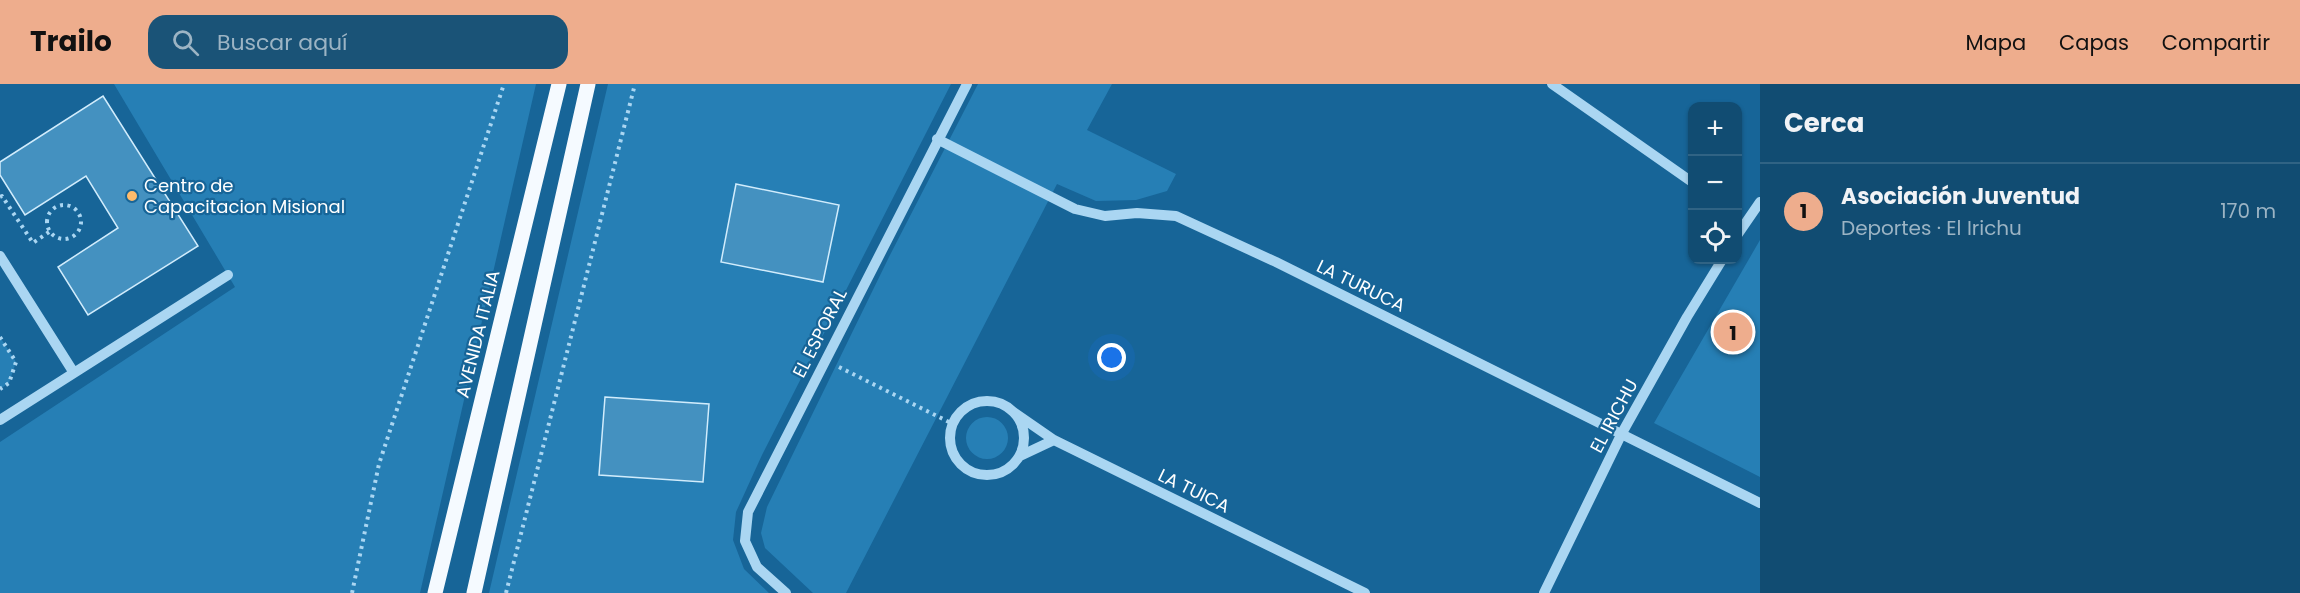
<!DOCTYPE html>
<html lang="es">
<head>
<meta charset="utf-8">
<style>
	:root { --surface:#114c72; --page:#1a5377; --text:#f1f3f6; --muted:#9cb4c4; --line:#306384; --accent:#eead8d }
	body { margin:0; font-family:Poppins,sans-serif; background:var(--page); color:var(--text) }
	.controls { position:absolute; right:18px; top:18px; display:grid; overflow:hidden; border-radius:12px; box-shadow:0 2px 4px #0004 }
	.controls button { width:54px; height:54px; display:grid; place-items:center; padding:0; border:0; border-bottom:2px solid var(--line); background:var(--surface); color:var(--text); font:30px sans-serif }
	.you { position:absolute; left:1112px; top:274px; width:21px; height:21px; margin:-15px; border:4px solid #fff; border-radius:50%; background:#1a73e8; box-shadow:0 0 0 9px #1a73e833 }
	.badge { display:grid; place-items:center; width:39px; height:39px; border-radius:50%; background:var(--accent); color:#111; font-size:20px; font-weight:700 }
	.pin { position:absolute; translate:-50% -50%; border:3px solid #fff; box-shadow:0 2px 6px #0006 }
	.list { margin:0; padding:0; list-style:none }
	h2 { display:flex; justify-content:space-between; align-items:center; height:78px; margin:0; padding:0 24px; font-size:26px }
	h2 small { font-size:20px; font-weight:400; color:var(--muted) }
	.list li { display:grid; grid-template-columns:39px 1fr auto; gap:18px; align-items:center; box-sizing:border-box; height:96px; padding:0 24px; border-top:2px solid var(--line) }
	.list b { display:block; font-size:22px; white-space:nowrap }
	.list p { margin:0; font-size:20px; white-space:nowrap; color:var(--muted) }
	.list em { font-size:20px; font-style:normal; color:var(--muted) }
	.icon { flex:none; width:33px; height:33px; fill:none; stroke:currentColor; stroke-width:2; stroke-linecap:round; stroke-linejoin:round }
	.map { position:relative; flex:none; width:1760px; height:509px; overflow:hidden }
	header { display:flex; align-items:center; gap:36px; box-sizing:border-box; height:84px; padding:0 30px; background:var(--accent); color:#111 }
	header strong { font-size:28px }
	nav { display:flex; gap:33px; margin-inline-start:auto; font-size:21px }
	.search { width:420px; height:54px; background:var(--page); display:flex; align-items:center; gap:15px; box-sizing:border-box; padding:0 21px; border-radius:18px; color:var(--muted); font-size:22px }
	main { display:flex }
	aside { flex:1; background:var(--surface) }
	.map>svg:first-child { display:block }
	.green { fill:#267fb5 }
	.building { fill:#4491c0; stroke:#d1ecfc; stroke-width:1.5 }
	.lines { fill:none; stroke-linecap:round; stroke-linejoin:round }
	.path { stroke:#aad6f2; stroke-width:4; stroke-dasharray:3 4.5; stroke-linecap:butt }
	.minor { stroke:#aad6f2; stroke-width:10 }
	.major { stroke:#f5faff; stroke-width:15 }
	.poi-dot { fill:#ffbb6b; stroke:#176598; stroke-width:2 }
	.labels { text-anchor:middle; stroke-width:4.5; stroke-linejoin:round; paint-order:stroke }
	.poi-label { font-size:18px; fill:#fff; stroke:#176598; text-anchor:start }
	.street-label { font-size:18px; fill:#fff; stroke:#176598 }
</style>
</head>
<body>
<header>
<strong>Trailo</strong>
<div class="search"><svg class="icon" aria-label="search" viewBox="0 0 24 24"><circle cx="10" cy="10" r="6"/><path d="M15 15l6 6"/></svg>Buscar aquí</div>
<nav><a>Mapa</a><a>Capas</a><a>Compartir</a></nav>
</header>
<main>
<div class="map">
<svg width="1760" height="509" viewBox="0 0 1760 509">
	<rect width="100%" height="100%" fill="#176598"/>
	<!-- green -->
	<path class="green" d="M114 0H536L420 509H0V358L235 203Z
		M608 0H951L762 371 736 428 733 456 744 485 769 509H489Z
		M978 0H1112L1087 46 1176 90 1167 107 1136 116 1096 117 1057 100 846 509H813L765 464 761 449 767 423 889 173Z
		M1760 156V393L1654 339Z
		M0 253 16 278 9 299 0 305Z
		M966 354a21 21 0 1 1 42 0a21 21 0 1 1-42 0Z"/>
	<!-- building -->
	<path class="building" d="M103 12 198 162 88 231 58 183 118 144 86 92 25 131 0 91V78Z
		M736 100 839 121 823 198 721 178Z
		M605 313 709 320 703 398 599 391Z"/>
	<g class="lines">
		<!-- path -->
		<path class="path" d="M0 113 2 112 33 159 49 148
			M47 138a17 17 0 1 1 34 0a17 17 0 1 1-34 0Z
			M0 253 16 278 9 299 0 305
			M839 283 953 340
			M352 509 379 380 504 0
			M506 509 635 0"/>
		<!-- minor -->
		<path class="minor" d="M1552 0 1692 98
			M937 55 1075 125 1105 132 1137 129 1176 132 1276 178 1760 419
			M1738 150 1760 118
			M0 172 74 289
			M950 354a37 37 0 1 1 74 0a37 37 0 1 1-74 0Z
			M1012 327 1054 356 1365 509
			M0 336 228 191
			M1020 372 1054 356
			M786 509 757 483 745 457 748 428 967 0
			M1544 509 1622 349 1687 233 1722 176"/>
		<!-- major -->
		<path class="major" d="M435 509 559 0
			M474 509 588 0"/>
	</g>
	<!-- markers -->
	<circle class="poi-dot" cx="132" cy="112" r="6"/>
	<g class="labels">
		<!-- poi labels -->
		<g class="poi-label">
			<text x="144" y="108">Centro de<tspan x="144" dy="21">Capacitacion Misional</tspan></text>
		</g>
		<!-- street labels -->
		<g class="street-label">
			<text transform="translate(1361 202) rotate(26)" y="6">LA TURUCA</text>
			<text transform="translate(820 249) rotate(-63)" y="6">EL ESPORAL</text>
			<text transform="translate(478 250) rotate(-76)" y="6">AVENIDA ITALIA</text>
			<text transform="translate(1614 332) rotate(-62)" y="6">EL IRICHU</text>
			<text transform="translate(1194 407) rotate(26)" y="6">LA TUICA</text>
		</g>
	</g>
</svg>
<div class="controls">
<button>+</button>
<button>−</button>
<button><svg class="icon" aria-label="locate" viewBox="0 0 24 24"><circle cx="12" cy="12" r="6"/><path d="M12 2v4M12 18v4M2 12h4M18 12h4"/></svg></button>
</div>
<div class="you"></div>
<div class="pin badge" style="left:1733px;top:248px">1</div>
</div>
<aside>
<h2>Cerca<small></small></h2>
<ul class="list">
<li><span class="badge">1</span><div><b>Asociación Juventud</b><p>Deportes · El Irichu</p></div><em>170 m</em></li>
</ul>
</aside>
</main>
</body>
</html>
